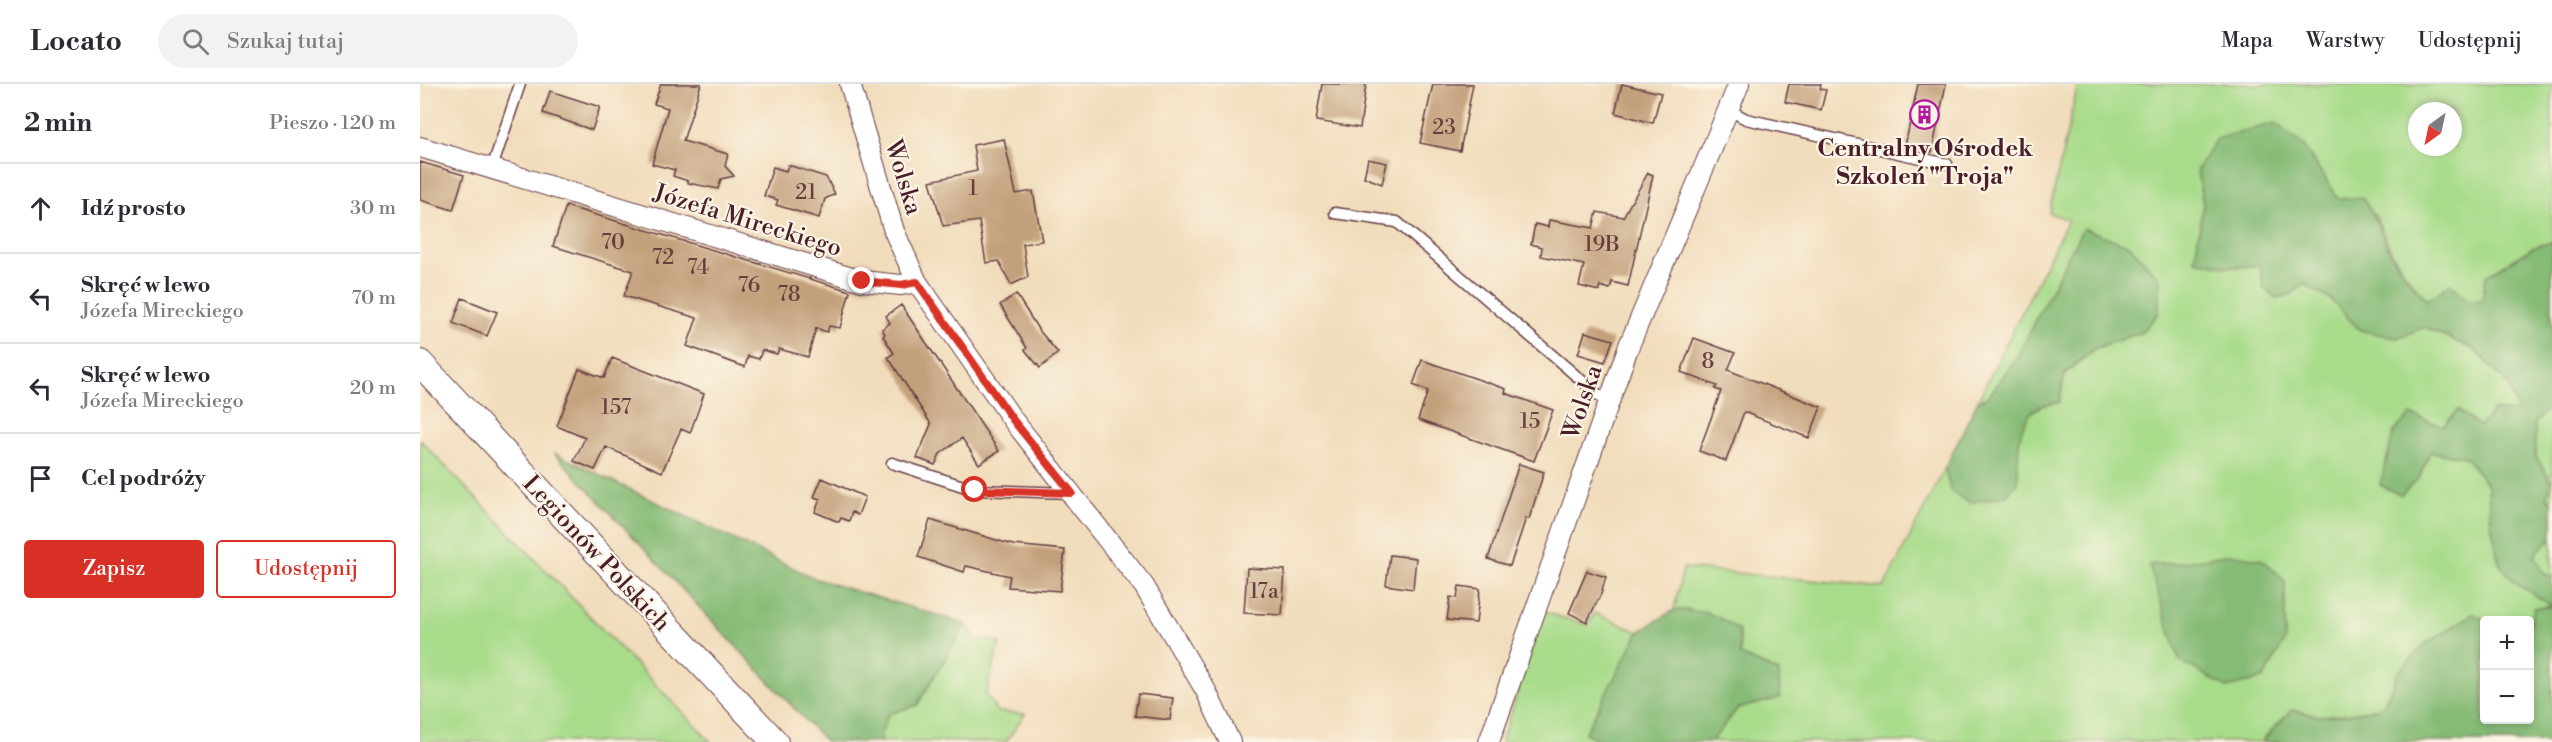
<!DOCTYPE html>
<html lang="pl">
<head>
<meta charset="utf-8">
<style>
	:root { --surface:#fff; --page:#f2f2f3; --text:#2b2b33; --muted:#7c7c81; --line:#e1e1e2; --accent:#d93025 }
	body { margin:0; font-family:"Libre Bodoni",serif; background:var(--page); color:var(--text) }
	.controls { position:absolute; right:18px; bottom:18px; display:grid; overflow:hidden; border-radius:6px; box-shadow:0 3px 9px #0003 }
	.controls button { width:54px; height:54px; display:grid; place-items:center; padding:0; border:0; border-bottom:2px solid var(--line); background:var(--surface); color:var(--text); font:30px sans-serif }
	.compass { position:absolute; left:1988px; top:18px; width:54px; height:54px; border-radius:50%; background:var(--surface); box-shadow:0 3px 9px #0003; rotate:213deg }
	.stop { position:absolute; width:18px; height:18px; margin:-14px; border:4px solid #d93025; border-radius:50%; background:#fff }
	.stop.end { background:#d93025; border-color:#fff; box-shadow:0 2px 6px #0008 }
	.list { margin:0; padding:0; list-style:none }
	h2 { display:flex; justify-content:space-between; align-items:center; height:78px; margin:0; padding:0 24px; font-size:26px }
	h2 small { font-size:20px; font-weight:400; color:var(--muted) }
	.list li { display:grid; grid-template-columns:39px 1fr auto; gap:18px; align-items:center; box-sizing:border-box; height:90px; padding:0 24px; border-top:2px solid var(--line) }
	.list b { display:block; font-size:22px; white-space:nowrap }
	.list p { margin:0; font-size:20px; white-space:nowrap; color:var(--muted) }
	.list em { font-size:20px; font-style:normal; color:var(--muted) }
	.actions { display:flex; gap:12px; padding:18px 24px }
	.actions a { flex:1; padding:14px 0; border:2px solid var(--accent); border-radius:6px; text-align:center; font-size:21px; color:var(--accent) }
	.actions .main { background:var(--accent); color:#fff }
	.icon { flex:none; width:33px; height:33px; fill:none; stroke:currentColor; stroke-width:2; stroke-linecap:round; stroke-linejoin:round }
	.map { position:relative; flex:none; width:2132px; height:658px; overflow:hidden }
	header { display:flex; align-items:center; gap:36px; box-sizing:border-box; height:84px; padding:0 30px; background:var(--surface); border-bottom:2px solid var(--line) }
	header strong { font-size:28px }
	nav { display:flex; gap:33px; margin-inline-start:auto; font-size:21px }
	.search { width:420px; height:54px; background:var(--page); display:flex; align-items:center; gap:15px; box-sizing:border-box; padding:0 21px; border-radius:33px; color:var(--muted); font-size:22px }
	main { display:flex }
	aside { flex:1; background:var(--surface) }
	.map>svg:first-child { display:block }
	.green { fill:#a8db8a; stroke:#797d5a; stroke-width:1.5; fill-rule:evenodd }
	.forest { fill:#86bb76; stroke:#686d50; stroke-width:1.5 }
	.building { fill:#c3a07c }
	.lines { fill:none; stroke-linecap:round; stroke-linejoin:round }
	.service-casing { stroke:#633b41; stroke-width:13 }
	.minor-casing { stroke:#633b41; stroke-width:22 }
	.tertiary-casing { stroke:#633b41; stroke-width:28 }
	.service { stroke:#fff; stroke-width:10 }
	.minor { stroke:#fff; stroke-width:20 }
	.tertiary { stroke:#fff; stroke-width:26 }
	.route { stroke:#d93025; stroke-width:8 }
	.labels { text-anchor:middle; stroke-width:4.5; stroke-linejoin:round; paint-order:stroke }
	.number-label { font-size:21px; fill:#683f3f }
	.poi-label { font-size:24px; font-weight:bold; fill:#4a1f2b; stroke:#fcf5e5 }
	.street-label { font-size:24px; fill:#4a1f2b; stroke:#fcf5e5 }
</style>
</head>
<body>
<header>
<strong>Locato</strong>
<div class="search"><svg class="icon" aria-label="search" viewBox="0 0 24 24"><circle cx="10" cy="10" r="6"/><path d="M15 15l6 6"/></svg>Szukaj tutaj</div>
<nav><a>Mapa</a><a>Warstwy</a><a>Udostępnij</a></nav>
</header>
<main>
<aside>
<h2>2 min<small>Pieszo · 120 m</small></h2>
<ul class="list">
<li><svg class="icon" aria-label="ahead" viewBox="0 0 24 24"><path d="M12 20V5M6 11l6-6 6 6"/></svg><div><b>Idź prosto</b></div><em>30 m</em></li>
<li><svg class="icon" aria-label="left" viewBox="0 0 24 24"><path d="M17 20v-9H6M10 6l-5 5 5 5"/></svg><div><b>Skręć w lewo</b><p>Józefa Mireckiego</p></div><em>70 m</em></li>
<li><svg class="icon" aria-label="left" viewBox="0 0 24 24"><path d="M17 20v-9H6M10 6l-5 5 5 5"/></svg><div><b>Skręć w lewo</b><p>Józefa Mireckiego</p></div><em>20 m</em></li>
<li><svg class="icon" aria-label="arrive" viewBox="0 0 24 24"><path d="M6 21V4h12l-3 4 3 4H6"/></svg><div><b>Cel podróży</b></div></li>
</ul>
<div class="actions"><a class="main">Zapisz</a><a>Udostępnij</a></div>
</aside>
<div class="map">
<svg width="2132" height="658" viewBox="0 0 2132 658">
	<rect width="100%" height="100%" fill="#fcf5e5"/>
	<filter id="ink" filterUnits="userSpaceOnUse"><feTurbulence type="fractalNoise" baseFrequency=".0167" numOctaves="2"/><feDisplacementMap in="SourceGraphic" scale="12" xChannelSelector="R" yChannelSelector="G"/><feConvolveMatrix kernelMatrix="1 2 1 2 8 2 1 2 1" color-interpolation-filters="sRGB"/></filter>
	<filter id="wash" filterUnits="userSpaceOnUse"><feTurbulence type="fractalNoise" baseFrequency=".008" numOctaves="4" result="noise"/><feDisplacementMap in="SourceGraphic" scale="24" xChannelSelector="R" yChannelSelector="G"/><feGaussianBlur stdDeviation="1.35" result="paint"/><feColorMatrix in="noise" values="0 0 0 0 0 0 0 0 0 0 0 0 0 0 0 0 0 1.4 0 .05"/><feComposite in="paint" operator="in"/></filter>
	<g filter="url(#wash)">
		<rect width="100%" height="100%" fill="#f1dcbb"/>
		<!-- green -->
		<path class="green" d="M1658 0H2132V158C2096 169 2084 187 2063 217L2008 216C1980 188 1970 168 1956 132L1918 114 1883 61 1777 86 1783 120 1775 176 1808 183 1839 182 1844 204 1870 211 1884 200 1910 215 1940 246 1977 254 2005 243 2053 265 2088 300 2097 327 2060 342H2023L1991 331 1999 394 2010 368 2046 373 2068 402 2071 439 2094 498 2116 510 2132 523 2114 524 2110 543V536H2065L2053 530 2004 561 1978 589 1964 620 1951 626 1918 631 1898 632 1872 626 1844 654 1843 658H1291L1317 625 1359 588 1320 571 1319 547 1270 526H1254L1263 484 1464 503 1525 384 1530 406 1598 399C1598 375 1594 334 1621 322 1626 320 1633 320 1639 318L1645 290 1676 264 1722 248 1663 144 1596 275 1569 312 1557 318 1648 136 1629 129ZM1997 27H2033V63H1997ZM1766 478 1844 594 1729 481Z
			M2132 310V418C2115 405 2115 359 2115 339L2130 322Z
			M0 356 291 658H0Z
			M2132 455V492L2124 490 2115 471 2126 458Z
			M1124 528 1168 541 1175 529 1219 548 1165 649 1184 658H1081Z
			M546 540 555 555 580 558 566 610 577 628 605 630 586 658H461L460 653 468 630 497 621Z"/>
		<!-- forest -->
		<path class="forest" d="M1855 39 1883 61 1918 114H1943C1956 132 1961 148 1970 168 1980 187 1993 201 2007 216L2031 200 2048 216H2062L2066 192 2112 164 2132 158V310L2130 322 2115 339V371L2132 398 2126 414 2132 418V455L2126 458 2115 471 2124 490 2132 492V522L2094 498 2079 479 2071 439 2068 402 2046 373 2010 368 1999 394 1981 411 1960 401 1974 347 1991 331 2023 342 2038 326 2060 342 2073 327H2097L2088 300 2053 265 2005 243 1977 254 1940 246 1910 215 1884 200 1870 211 1856 214 1844 204 1839 182 1808 183 1775 176 1783 120 1777 86 1796 55Z
			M1663 144 1710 162 1741 196 1738 230 1722 248 1676 264 1645 289 1639 318C1633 320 1626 320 1621 322 1594 334 1598 376 1598 399L1585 412 1549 419 1530 406 1525 384 1557 318 1569 312 1596 275Z
			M134 369 396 495 546 540 497 621 468 630 460 653 461 658H406Z
			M1809 470 1843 476 1865 497V556L1844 594 1807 604 1759 576 1729 481 1766 478Z
			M2132 523V658H1843L1844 655 1872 626 1898 632 1918 631 1951 626 1964 620 1978 589 2004 561 2053 530 2065 536 2064 636H2110V543L2114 524Z
			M1254 526C1282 526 1297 529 1319 547L1320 571 1359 588 1360 614 1317 625 1291 658H1184L1165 649 1219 548Z"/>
		<g id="blocks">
			<!-- building -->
			<path class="building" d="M241 0H281L263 57 308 70 305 82 314 92 301 95 298 105 268 99V97L253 92 255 86 232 80 248 24 234 20Z
				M902 0H946L940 44 896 37Z
				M1013 0H1053L1040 67 1000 59Z
				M1202 0 1241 9 1233 39 1195 29Z
				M1369 0H1401L1400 5 1406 6 1401 26 1365 18Z
				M1498 0H1526L1512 68 1485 62Z
				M130 7 180 23 172 46 123 29Z
				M584 55 596 110 613 107 622 157 603 160 608 193 591 201 579 177 566 179 559 137 523 142 510 97 557 87 553 61Z
				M948 75 967 79 962 100 944 93Z
				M0 78 44 91 33 126 0 116Z
				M368 81 406 93 415 110 405 115 399 134 356 121 358 116 344 112 353 83 366 87Z
				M1228 89 1233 91 1208 202 1192 198 1190 205 1180 202 1179 207 1159 202 1164 181 1121 172 1122 163 1111 160 1115 140 1128 143 1129 136 1173 144 1177 128 1203 133Z
				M146 122 430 207 420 244 409 242 407 248 396 244 388 273 359 265 357 270 342 266 339 275 328 272 325 283 267 262 277 234 204 212 213 187 133 162Z
				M596 210 618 245 638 269 620 284 605 266 607 264 580 221Z
				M42 214 77 228 67 252 33 239Z
				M481 221 579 367 559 380 542 354 520 370 515 381 497 374 511 340 468 273 474 269 463 252 465 250 462 245 470 239 466 232Z
				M1165 248 1193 256 1185 278 1158 270Z
				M1274 254 1315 269 1308 286 1401 323 1389 354 1324 328 1306 377 1279 367 1301 307 1295 305 1297 302 1261 288Z
				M192 274 284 310 270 349 261 345 242 388 186 363 175 386 154 377 165 354 137 342 159 285 184 294Z
				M1002 276 1086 305 1085 309 1133 326 1114 377 998 336 1008 307 993 301Z
				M1099 380 1124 388 1109 435 1106 434 1090 482 1068 475Z
				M402 394 445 413 438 431 432 428 429 437 421 434 419 438 395 428 400 415 394 413Z
				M510 436 593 461 645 466 640 507 588 503 590 492 546 482 544 488 498 473Z
				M970 471 996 474 993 505 966 501Z
				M827 484 865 486 862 531 824 529Z
				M1167 487 1186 493 1181 510 1167 538 1149 529Z
				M1039 502 1060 505 1056 539 1027 536 1030 513 1037 514Z
				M718 610 753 614 750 636 715 632Z"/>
		</g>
	</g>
	<g filter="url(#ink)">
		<use href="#blocks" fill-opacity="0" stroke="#633b41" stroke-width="1.5"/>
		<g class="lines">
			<defs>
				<path id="service" d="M1307 25 1326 35 1527 80
					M72 84 100 0
					M915 129 977 138 1189 320
					M472 379 555 406 651 409"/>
				<path id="minor" d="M430 0 474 147 497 198 593 336 724 502 786 607 810 658
					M0 63 442 197 481 201 497 198
					M1069 658 1208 264 1319 0"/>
				<path id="tertiary" d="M0 279 355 658"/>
			</defs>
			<!-- service casing -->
			<use href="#service" class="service-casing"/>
			<!-- minor casing -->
			<use href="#minor" class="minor-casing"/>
			<!-- tertiary casing -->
			<use href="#tertiary" class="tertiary-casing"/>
			<!-- service -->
			<use href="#service" class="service"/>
			<!-- minor -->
			<use href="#minor" class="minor"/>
			<!-- tertiary -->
			<use href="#tertiary" class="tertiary"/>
		</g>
	</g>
	<g class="lines" filter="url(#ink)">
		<!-- route -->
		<path class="route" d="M442 197 481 201 497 198 593 336 652 409 555 406"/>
	</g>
	<!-- icons -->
	<defs>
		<symbol id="building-ring" viewBox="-11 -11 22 22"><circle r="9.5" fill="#fcf5e5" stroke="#b5179e" stroke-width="1.5"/><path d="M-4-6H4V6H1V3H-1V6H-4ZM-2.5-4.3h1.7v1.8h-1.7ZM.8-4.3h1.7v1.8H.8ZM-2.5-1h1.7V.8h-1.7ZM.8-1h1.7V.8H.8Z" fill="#b5179e"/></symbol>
	</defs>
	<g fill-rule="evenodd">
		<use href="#building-ring" x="1488" y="14" width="33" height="33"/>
	</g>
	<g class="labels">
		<!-- number labels -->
		<g class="number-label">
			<text x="1024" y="50">23</text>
			<text x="553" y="111">1</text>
			<text x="386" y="115">21</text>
			<text x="193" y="165">70</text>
			<text x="1182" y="167">19B</text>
			<text x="243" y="180">72</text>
			<text x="278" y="190">74</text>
			<text x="329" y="208">76</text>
			<text x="369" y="217">78</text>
			<text x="1288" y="284">8</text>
			<text x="196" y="330">157</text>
			<text x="1110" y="344">15</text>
			<text x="844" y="514">17a</text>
		</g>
		<!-- poi labels -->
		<g class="poi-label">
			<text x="1505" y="72">Centralny Ośrodek<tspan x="1505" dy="28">Szkoleń "Troja"</tspan></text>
		</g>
		<!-- street labels -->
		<g class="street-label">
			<text transform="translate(484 93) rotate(73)" y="8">Wolska</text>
			<text transform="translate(328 136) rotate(17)" y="8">Józefa Mireckiego</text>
			<text transform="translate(1162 318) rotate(-71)" y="8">Wolska</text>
			<text transform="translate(177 469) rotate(47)" y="8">Legionów Polskich</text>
		</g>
	</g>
</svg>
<div class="controls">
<button>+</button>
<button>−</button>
</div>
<svg class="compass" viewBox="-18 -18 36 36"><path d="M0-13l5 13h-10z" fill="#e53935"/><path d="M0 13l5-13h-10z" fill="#7c7c81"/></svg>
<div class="stop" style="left:555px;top:406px"></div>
<div class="stop end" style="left:442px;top:197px"></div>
</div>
</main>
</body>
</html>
